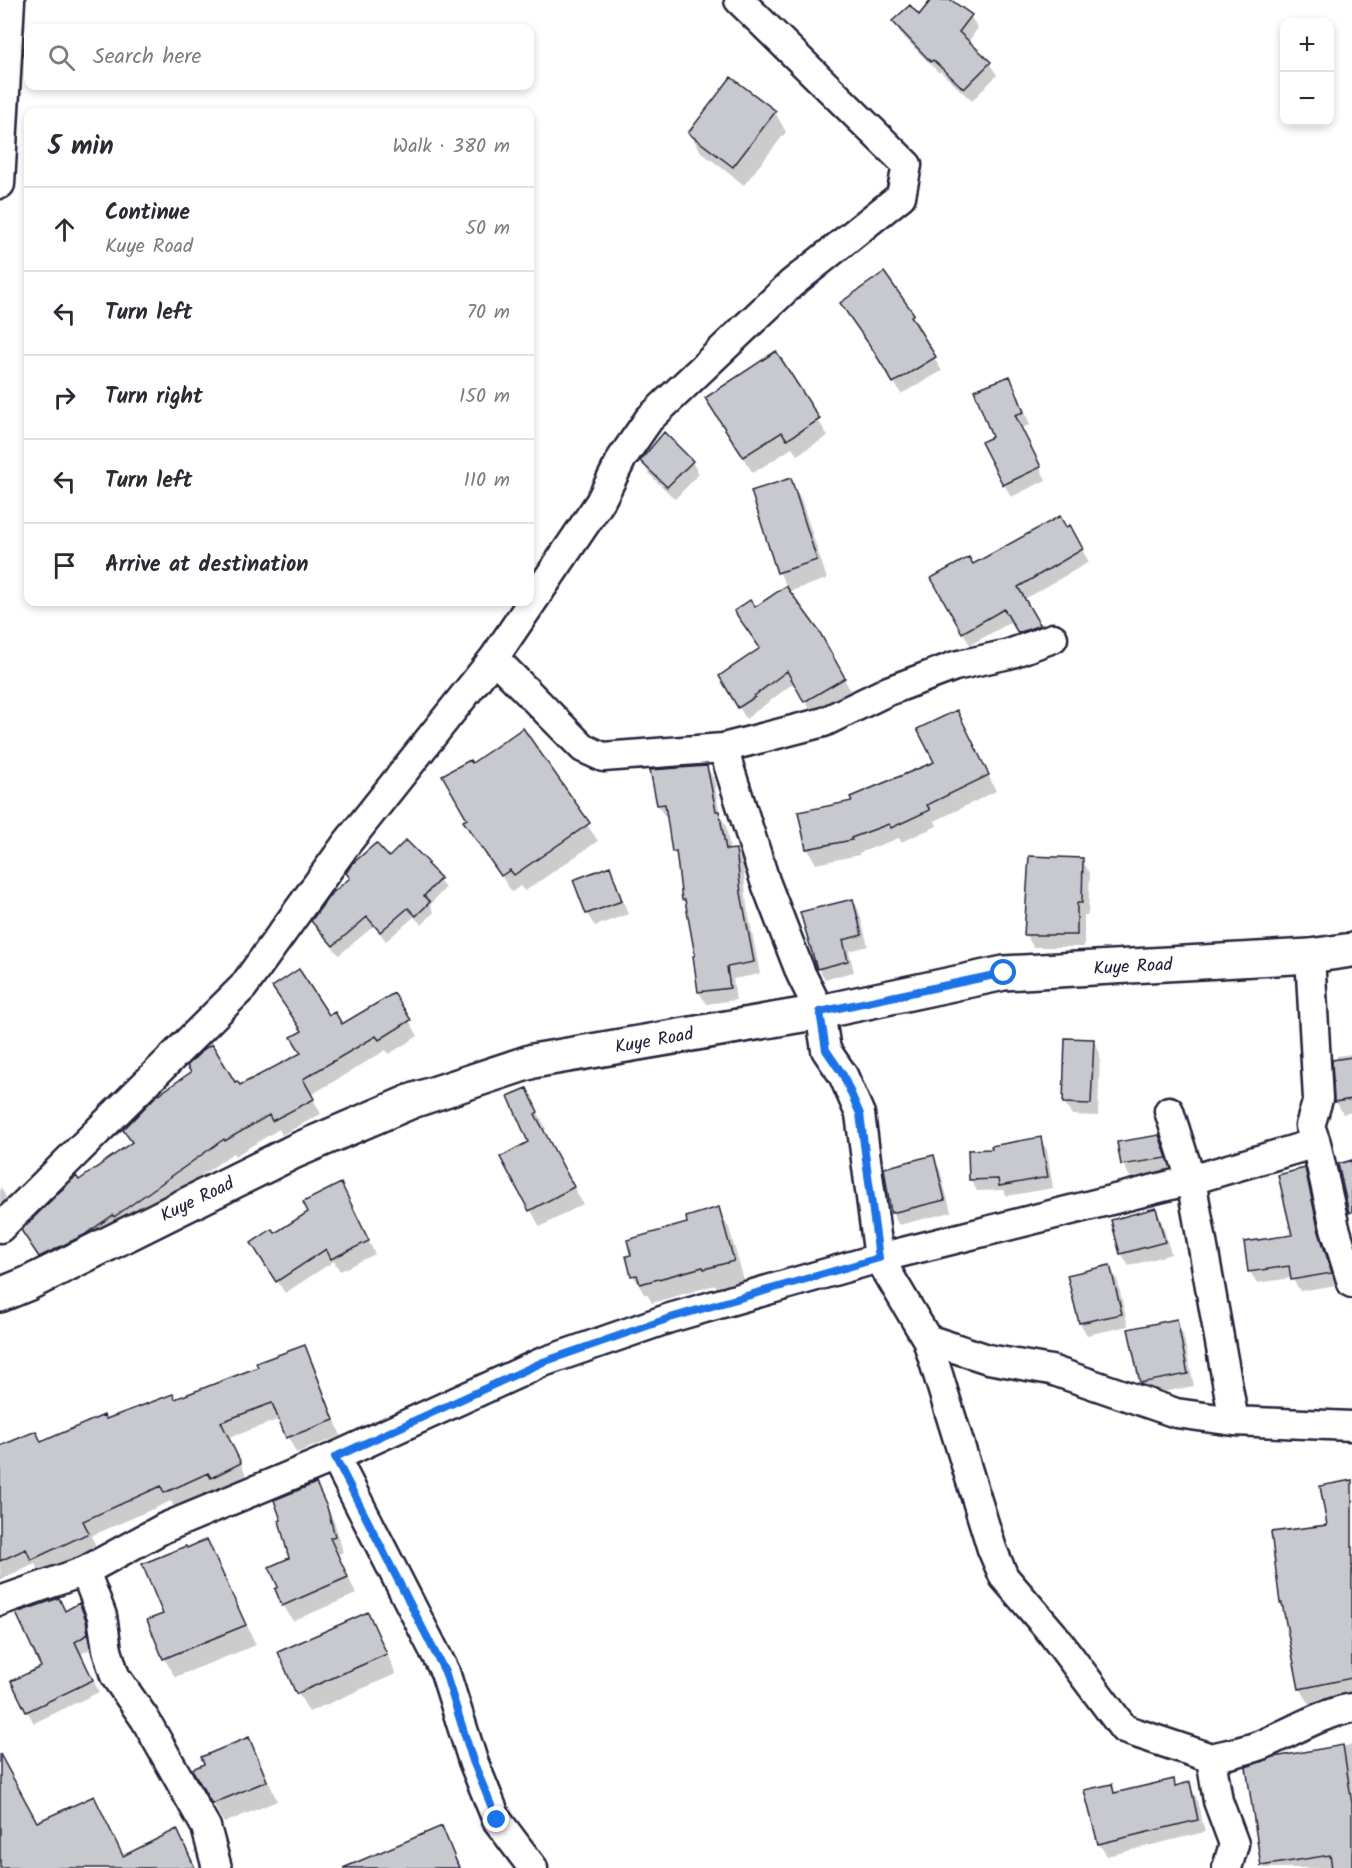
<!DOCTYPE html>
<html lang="en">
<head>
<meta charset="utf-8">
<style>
	:root { --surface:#fff; --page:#f7f7f7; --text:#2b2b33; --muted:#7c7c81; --line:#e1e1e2 }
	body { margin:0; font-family:Kalam,sans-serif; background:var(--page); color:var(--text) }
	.controls { position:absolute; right:18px; top:18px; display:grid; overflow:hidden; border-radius:12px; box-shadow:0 3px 9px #0003 }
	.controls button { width:54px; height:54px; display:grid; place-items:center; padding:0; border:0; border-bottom:2px solid var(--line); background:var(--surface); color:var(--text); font:30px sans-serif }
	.stop { position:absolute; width:18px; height:18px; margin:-14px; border:4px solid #1a73e8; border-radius:50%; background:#fff }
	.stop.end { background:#1a73e8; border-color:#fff; box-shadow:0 2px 6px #0008 }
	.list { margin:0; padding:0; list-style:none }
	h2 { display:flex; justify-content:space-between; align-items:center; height:78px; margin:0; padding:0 24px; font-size:26px }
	h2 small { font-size:20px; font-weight:400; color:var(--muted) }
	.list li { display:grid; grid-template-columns:39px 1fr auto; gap:18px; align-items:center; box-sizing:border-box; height:84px; padding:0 24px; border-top:2px solid var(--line) }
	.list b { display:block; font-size:22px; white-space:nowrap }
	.list p { margin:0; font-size:20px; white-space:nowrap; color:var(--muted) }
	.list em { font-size:20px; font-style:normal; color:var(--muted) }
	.icon { flex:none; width:33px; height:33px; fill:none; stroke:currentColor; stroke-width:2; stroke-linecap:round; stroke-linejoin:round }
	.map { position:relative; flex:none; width:1352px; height:1868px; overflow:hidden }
	.search { position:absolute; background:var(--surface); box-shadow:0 3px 9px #0003; left:24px; top:24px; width:510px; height:66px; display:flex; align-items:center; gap:15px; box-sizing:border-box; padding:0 21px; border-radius:12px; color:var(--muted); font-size:22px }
	.panel { position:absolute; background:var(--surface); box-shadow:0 3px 9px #0003; left:24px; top:108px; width:510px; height:498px; border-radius:12px }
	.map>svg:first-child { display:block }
	.shadow { fill:#0003 }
	.building { fill:#c8c8cf; stroke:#22223b; stroke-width:1.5 }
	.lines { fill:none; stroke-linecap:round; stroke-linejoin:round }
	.street-casing { stroke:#22223b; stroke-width:33 }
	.secondary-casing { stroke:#22223b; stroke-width:38 }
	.street { stroke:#fff; stroke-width:28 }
	.secondary { stroke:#fff; stroke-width:33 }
	.route { stroke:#1a73e8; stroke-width:8 }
	.labels { text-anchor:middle; stroke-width:6; stroke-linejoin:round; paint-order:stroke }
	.street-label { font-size:18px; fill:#22223b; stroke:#fff }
</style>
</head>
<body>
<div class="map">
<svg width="1352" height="1868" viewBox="0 0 1352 1868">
	<rect width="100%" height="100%" fill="#fff"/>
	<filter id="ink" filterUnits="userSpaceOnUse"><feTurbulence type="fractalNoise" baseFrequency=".0167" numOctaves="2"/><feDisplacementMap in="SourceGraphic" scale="12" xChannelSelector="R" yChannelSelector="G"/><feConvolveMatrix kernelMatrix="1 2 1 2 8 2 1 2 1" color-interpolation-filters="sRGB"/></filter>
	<g filter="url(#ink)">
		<!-- shadow -->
		<path class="shadow" d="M932 0H949L970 16 978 28 968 42 989 63 997 75 972 101 940 71 939 73 901 34 894 22 920 17Z
			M775 112 786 132 744 185 701 152 690 133Z
			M884 274 912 315 920 327 917 329 942 371 901 394 883 363Z
			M776 353 828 436 797 455 792 448 753 473 716 415Z
			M1009 378 1017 390 1030 425 1021 428 1046 480 1011 497 1004 484 994 438Z
			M642 461 692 462 699 474 675 499 649 474Z
			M790 479 801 499 827 579 788 592 817 632 851 691 812 713 795 682 746 719 721 676 761 649 755 609 787 587 779 572Z
			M1069 527 1089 562 1023 600 1045 638 1026 645 1013 621 970 645 933 579 972 566Z
			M965 727 996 791 935 821 937 826 901 842 899 838 859 853V855L816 864 807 848 936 763Z
			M523 730 598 841 525 891 520 886 512 892 465 822 469 820 471 765Z
			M707 767 714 780 720 816 726 825 730 851H736L743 863 747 906 760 974 733 979 736 1000 706 1004 699 992 694 957 697 956 688 907 684 900 678 859 674 851 668 816 665 817 658 805Z
			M406 842 428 864 445 888 430 905 434 912 422 925 414 917 386 941 374 926 339 955 319 931 313 921 389 859Z
			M1082 860 1090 873 1088 915H1084V947H1033L1026 934Z
			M609 868 616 881 628 914 595 926 587 914 575 881Z
			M853 900 859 911 868 946 849 951 854 972 825 979 818 968Z
			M394 995 418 1036 389 1054 386 1050 311 1095 321 1114 282 1135 279 1129 235 1156 233 1153 124 1231 49 1271 32 1246 78 1183 132 1144 124 1130 234 1084 240 1087 303 1054V1032L283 1003 329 1017 342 1026Z
			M1093 1040 1100 1053 1098 1116 1072 1115 1064 1102Z
			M1352 1054V1112L1343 1114 1336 1101 1337 1056Z
			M527 1090 546 1129 543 1131 583 1204 540 1227 502 1158 530 1143Z
			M1159 1137 1166 1150 1173 1170 1130 1177 1123 1164Z
			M1040 1139 1047 1150 1053 1188 1007 1196 1003 1190 977 1191 971 1180 994 1150Z
			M933 1157 940 1170 951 1212 899 1225 892 1213Z
			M1304 1170 1311 1182 1325 1245 1337 1285 1300 1291 1292 1278 1257 1283 1250 1272 1294 1236Z
			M0 1186 5 1195 10 1215 0 1224Z
			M347 1198 375 1254 340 1271 334 1261 285 1293 260 1256 274 1235Z
			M718 1209 729 1228 744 1280 717 1287 715 1285 652 1303 647 1294H644L633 1275V1256Z
			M1155 1210 1162 1222 1171 1254 1129 1266 1121 1253Z
			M1110 1267 1117 1279 1128 1326 1087 1335 1080 1323 1069 1276Z
			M1176 1321 1183 1334 1194 1386 1148 1395 1141 1383Z
			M304 1347 313 1362 341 1436 296 1453 280 1419 229 1438 248 1479 221 1492 218 1488 174 1507 171 1501 91 1536 97 1548 41 1575 35 1564 0 1580V1562L33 1547 32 1545 0 1559V1447L42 1443 175 1400 260 1368Z
			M1352 1482V1697L1310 1705 1300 1688 1284 1608 1281 1603 1329 1526Z
			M316 1484 335 1524 343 1552 338 1554 356 1594 293 1621 283 1605 280 1588Z
			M206 1541 217 1560 256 1645 175 1677 164 1658 165 1614 187 1550Z
			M59 1599 66 1612 79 1605 87 1621 94 1647 81 1654 99 1692 34 1723 27 1711 43 1668Z
			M367 1614 378 1633 396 1674 309 1712 298 1693Z
			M248 1739 259 1758 277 1801 224 1823 194 1769 206 1765Z
			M1352 1745V1868H1264L1257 1822 1307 1752Z
			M1173 1781 1176 1787 1189 1784 1196 1797 1205 1832 1107 1856 1099 1844 1111 1785 1116 1794Z
			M441 1828 461 1868H376Z"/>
		<!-- building -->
		<path class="building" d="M931 0H951L972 15 959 32 991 62 964 89 933 60 931 62 892 21 910 5 919 15Z
			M731 77 776 111 733 167 688 133Z
			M884 272 914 314 911 316 936 357 893 383 873 350 840 303Z
			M776 351 820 419 787 440 782 432 743 457 705 398Z
			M1010 376 1024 412 1015 415 1041 467 1003 485 981 442 992 437 974 390Z
			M664 432 693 461 667 487 640 461Z
			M791 478 817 560 777 573 751 491Z
			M1060 516 1066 527 1070 525 1083 549 1018 587 1040 625 1018 633 1004 609 962 633 931 578 969 557 973 564Z
			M786 586 819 631 845 678 804 702 787 671 754 696 755 697 738 708 719 676 760 648 734 611 750 600 755 607Z
			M957 710 989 775 927 805 930 810 891 828 889 824 851 838 852 840 806 849 798 812 852 801 850 797 934 762 917 729Z
			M523 728 590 823 514 875 510 870 501 876 463 821 467 819 442 775 470 760 472 763Z
			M707 766 716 811H719L726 850 736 849 741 893 754 962 727 967 730 988 698 992 693 956 695 955 685 900H682L676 851 672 852 665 804 657 805 650 770Z
			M406 840 429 863 427 864 441 878 424 896 430 902 416 916 408 908 380 932 367 917 333 946 311 921 330 895 350 878 346 873 352 864 376 843 389 857Z
			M1029 856 1083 858 1082 903H1077V935H1024Z
			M610 866 622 901 586 914 573 880Z
			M853 899 862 935 843 940 848 961 817 969 800 912Z
			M299 969 329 1015 335 1012 342 1024 394 993 411 1020 379 1040 376 1036 303 1079 314 1099 272 1121 269 1115 225 1141 224 1139 114 1217 113 1215 84 1235 39 1257 21 1230 76 1176 79 1180 132 1142 123 1130 155 1097 191 1072 187 1066 204 1049 212 1044 235 1082 237 1081 240 1085 301 1053 291 1037 302 1031 272 987Z
			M1065 1038 1094 1039 1091 1104 1063 1103Z
			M1352 1057V1099L1334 1102 1332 1060Z
			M527 1088 538 1112 535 1114 574 1187 529 1211 500 1157 528 1142 508 1096Z
			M1159 1135 1167 1158 1121 1165 1117 1142Z
			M1041 1137 1048 1177 999 1186 998 1179 969 1180 968 1150 992 1149 991 1146Z
			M934 1155 945 1200 891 1213 884 1168Z
			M1352 1160V1212L1349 1213 1338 1164Z
			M1305 1168 1319 1232 1332 1273 1291 1280 1289 1266 1248 1272 1244 1242 1292 1235 1278 1175Z
			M341 1183 369 1241 331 1259 326 1249 276 1282 251 1243 272 1229 275 1233 308 1212 303 1202Z
			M719 1207 734 1261 704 1269 703 1267 640 1284 637 1275 631 1276 626 1256 631 1255 627 1240 687 1223 686 1217Z
			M1156 1208 1165 1242 1120 1254 1111 1220Z
			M1110 1265 1122 1314 1079 1323 1067 1275Z
			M1177 1319 1188 1374 1140 1383 1128 1329Z
			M305 1345 334 1420 286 1438 272 1403 221 1422 241 1463 211 1478 208 1473 164 1493 161 1486 83 1521 89 1533 31 1560 26 1549 0 1561V1446L36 1431 41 1442 104 1415 106 1419 173 1394 175 1399 258 1367 256 1363Z
			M1352 1480V1678L1299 1689 1282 1603H1280L1271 1532 1327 1525 1320 1486Z
			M316 1483 327 1507 335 1536 330 1538 348 1577 282 1606 275 1589 278 1587 269 1567 289 1558 279 1521 281 1520 274 1500Z
			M207 1539 246 1625 163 1659 147 1620 163 1614 142 1564 186 1546 187 1548Z
			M59 1598 65 1611 79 1603 81 1607 86 1620 88 1634 75 1642 93 1680 26 1712 11 1681 41 1667 16 1613Z
			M368 1612 387 1654 296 1694 278 1652Z
			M249 1737 267 1781 212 1804 192 1769 204 1764 201 1757Z
			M1343 1745 1352 1804V1868H1332L1330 1855 1261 1866 1246 1767 1274 1757Z
			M0 1754 37 1822 94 1796 123 1856 177 1829 195 1868H0Z
			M1174 1779 1175 1786 1190 1782 1198 1820 1098 1844 1084 1790 1112 1784 1114 1793Z
			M442 1826 459 1868H343Z"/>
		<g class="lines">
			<defs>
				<path id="street" d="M0 184 10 0
					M494 658 583 748 603 757 723 748 824 722 888 691 955 666 1009 654 1053 638
					M723 748 765 881 801 974 820 1012 826 1050 843 1075 860 1114 879 1258 927 1339 992 1549 1004 1577 1052 1633 1124 1729 1211 1758 1218 1801 1234 1844 1227 1868
					M1169 1111 1191 1180 1234 1421
					M1316 1143 1335 1228 1352 1283
					M0 1228 243 987 347 843 494 658 600 502 622 458 649 419 791 284 901 196 907 165 739 0
					M927 1339 988 1359 1051 1370 1176 1413 1234 1421 1352 1426
					M335 1457 445 1672 473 1761 497 1820 533 1868
					M85 1571 102 1616 107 1650 115 1676 145 1719 206 1827 217 1868
					M0 1601 85 1571 164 1528 335 1457 543 1362 670 1318 879 1258 1191 1180 1316 1143 1310 1126 1318 1099 1310 956
					M1211 1758C1228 1754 1245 1751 1261 1745 1292 1732 1319 1714 1352 1708"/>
				<path id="secondary" d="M0 1295 27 1284 295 1151 412 1101 533 1061 820 1012 1004 973 1310 956 1352 950"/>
			</defs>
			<!-- street casing -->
			<use href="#street" class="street-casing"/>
			<!-- secondary casing -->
			<use href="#secondary" class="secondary-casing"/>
			<!-- street -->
			<use href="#street" class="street"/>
			<!-- secondary -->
			<use href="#secondary" class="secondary"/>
		</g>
	</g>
	<g class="lines" filter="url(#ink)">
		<!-- route -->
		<path class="route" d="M497 1820 473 1761 445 1672 335 1457 543 1362 670 1318 879 1258 860 1114 843 1075 826 1050 820 1012 1004 973"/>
	</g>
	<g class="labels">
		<!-- street labels -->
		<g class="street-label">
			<text transform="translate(1133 966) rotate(-3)" y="6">Kuye Road</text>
			<text transform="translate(654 1040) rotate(-10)" y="6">Kuye Road</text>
			<text transform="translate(197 1199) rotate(-26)" y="6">Kuye Road</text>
		</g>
	</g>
</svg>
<div class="controls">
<button>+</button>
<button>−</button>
</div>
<div class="stop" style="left:1004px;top:973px"></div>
<div class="stop end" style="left:497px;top:1820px"></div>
<div class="search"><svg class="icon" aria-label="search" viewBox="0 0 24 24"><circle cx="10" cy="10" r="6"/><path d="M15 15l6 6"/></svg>Search here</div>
<section class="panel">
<h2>5 min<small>Walk · 380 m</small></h2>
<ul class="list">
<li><svg class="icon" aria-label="ahead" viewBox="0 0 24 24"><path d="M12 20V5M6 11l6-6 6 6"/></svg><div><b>Continue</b><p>Kuye Road</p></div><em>50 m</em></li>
<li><svg class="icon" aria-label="left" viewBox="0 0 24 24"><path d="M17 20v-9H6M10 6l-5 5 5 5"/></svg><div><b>Turn left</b></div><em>70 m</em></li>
<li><svg class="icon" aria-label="right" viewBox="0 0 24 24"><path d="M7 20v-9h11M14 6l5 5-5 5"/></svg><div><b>Turn right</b></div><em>150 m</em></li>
<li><svg class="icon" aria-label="left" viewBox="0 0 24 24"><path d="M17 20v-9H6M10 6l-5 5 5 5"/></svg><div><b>Turn left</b></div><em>110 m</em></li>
<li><svg class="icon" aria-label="arrive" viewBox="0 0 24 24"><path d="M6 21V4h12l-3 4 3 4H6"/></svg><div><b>Arrive at destination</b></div></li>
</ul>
</section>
</div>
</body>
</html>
